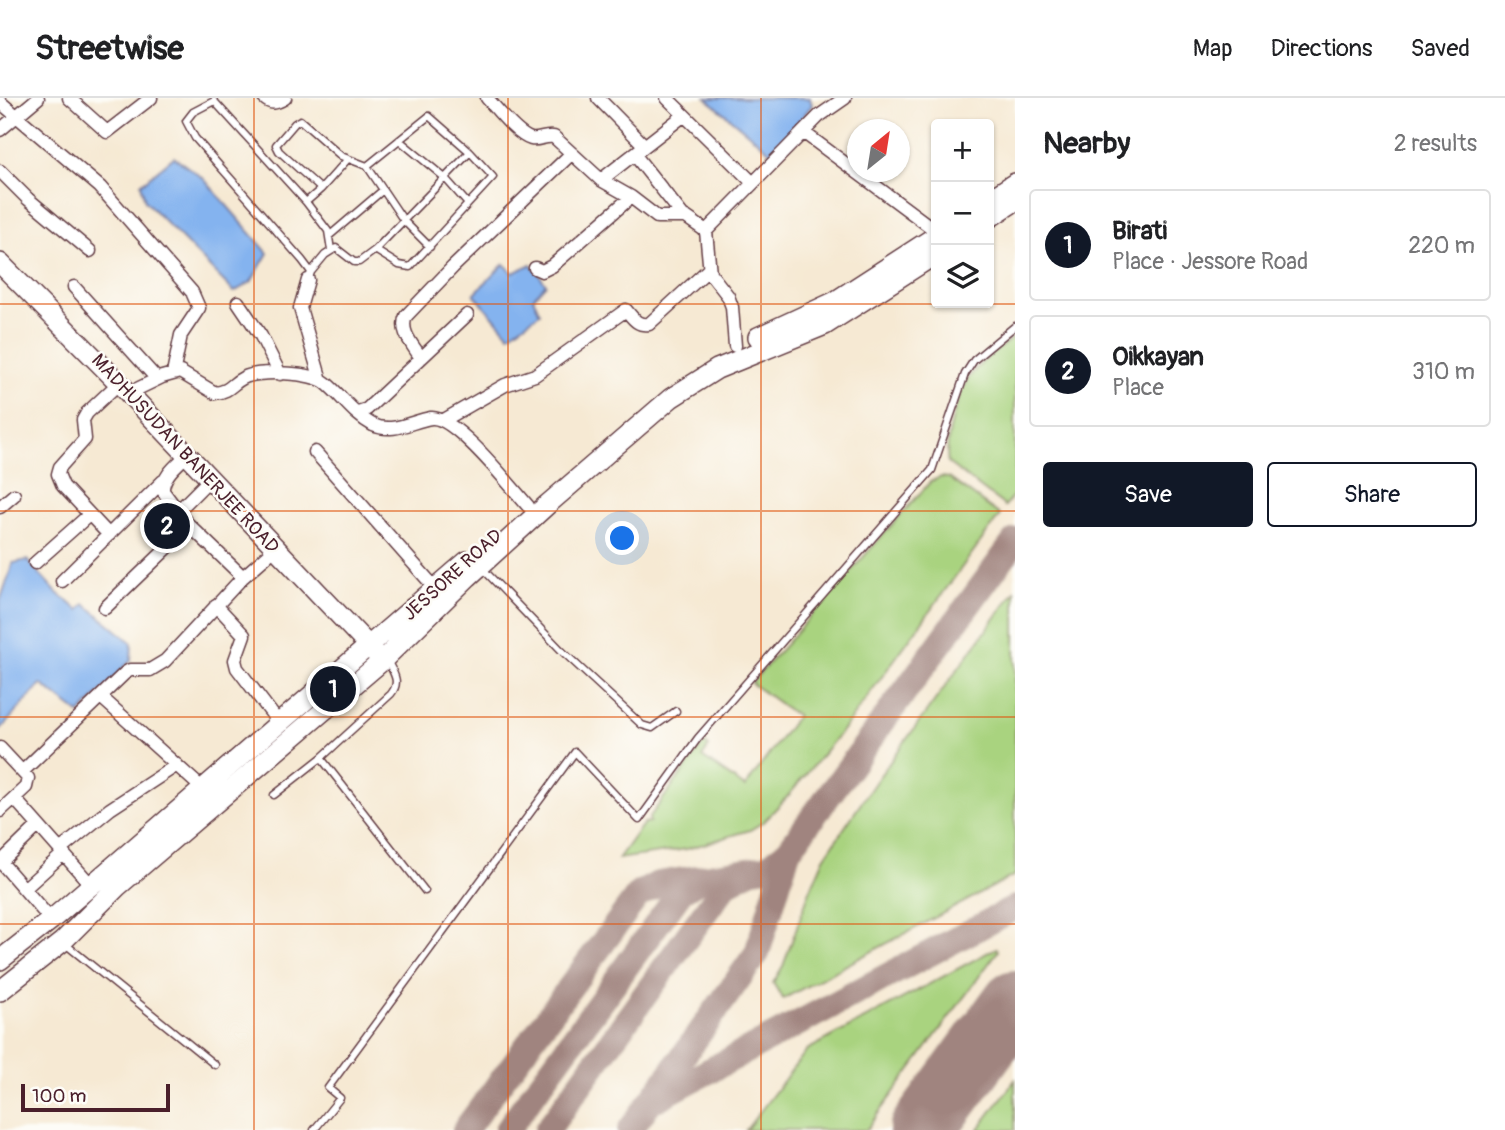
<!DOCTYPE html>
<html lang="en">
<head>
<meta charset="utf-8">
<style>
	:root { --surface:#fff; --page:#f6f6f6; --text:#202124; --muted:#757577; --line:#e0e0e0; --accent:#111827 }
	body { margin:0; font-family:Pangolin,sans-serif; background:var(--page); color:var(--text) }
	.controls { position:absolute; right:21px; top:21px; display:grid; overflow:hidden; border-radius:7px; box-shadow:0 2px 5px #0004 }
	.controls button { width:63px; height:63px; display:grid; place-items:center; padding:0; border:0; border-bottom:2px solid var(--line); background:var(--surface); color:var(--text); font:35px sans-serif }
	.compass { position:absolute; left:847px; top:21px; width:63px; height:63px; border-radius:50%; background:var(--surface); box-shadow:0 2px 5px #0004; rotate:30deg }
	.scale { position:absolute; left:21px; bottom:18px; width:149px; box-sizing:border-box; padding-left:7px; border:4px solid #4a1f2b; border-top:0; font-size:19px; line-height:24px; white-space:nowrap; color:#4a1f2b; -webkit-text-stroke:5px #fdfcf7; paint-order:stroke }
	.you { position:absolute; left:623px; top:441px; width:24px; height:24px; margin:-18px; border:5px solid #fff; border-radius:50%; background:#1a73e8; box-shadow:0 0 0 10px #1a73e833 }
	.badge { display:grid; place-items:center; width:46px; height:46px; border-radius:50%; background:var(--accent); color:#fff; font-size:23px; font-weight:700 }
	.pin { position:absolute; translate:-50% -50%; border:4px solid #fff; box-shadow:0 2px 7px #0006 }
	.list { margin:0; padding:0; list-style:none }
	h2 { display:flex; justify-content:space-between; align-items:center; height:91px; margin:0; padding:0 28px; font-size:30px }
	h2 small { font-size:23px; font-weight:400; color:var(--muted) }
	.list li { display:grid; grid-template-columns:46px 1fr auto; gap:21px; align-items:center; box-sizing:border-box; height:112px; margin:0 14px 14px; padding:0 14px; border:2px solid var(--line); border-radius:7px }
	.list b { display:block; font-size:26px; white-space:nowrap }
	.list p { margin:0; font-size:23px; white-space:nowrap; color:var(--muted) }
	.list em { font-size:23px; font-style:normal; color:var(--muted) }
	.actions { display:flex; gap:14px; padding:21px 28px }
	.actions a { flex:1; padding:16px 0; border:2px solid var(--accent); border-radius:7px; text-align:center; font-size:24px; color:var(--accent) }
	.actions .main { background:var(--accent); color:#fff }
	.icon { flex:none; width:38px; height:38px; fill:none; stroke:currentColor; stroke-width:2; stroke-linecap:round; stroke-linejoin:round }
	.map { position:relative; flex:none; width:1015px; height:1032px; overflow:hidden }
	header { display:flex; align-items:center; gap:42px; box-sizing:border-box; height:98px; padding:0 35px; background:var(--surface); border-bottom:2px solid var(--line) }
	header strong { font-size:33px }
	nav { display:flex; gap:38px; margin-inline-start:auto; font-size:24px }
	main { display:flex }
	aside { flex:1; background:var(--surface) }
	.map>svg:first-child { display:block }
	.green { fill:#a9d37f; stroke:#7a7955; stroke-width:2 }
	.water { fill:#84b3ef; stroke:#67698d; stroke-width:2 }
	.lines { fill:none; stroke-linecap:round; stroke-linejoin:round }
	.taxiway { stroke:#a0847f; stroke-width:26 }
	.runway { stroke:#a0847f; stroke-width:66 }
	.service-casing { stroke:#643d44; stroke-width:9 }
	.minor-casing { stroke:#643d44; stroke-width:15 }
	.primary-casing { stroke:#643d44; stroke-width:22 }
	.trunk-casing { stroke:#643d44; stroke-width:22 }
	.service { stroke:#fff; stroke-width:6 }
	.minor { stroke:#fff; stroke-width:12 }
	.primary { stroke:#fff; stroke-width:19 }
	.trunk { stroke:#fff; stroke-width:19 }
	.grid { fill:none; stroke:#e0560e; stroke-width:2; stroke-opacity:0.55 }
	.labels { text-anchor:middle; stroke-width:5; stroke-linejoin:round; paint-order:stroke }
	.street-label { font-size:19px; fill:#4a1f2b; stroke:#fdfcf7 }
</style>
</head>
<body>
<header>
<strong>Streetwise</strong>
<nav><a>Map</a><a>Directions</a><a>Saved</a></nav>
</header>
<main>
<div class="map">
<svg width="1015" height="1032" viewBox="0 0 1015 1032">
	<rect width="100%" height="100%" fill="#fdfcf7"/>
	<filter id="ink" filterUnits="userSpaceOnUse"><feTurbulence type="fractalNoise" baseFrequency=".0143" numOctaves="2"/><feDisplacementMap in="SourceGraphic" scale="14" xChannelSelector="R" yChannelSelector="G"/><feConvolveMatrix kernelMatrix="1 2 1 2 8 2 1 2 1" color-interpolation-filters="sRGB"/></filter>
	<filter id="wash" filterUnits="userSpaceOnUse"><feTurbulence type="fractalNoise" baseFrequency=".00686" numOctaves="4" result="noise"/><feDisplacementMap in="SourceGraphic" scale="28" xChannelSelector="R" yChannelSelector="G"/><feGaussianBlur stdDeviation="1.57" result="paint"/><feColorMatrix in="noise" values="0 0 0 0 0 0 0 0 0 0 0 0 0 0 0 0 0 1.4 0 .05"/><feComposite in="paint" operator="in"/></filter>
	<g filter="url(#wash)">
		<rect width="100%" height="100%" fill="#f6e9d3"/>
		<!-- green -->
		<path class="green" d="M1015 238V395L1005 408 948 365C944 344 956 303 966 284 977 265 999 251 1015 238Z
			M941 379 949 380 1000 417 846 628 788 698 763 724 750 732 687 751 618 761 644 725 650 724 649 720 704 645 709 649 702 659 745 689 797 618 751 585 931 383Z
			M1015 493V777L783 901 773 885 783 868 809 795 824 760 876 683Z
			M996 850 998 853 866 1032H746L807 952Z
			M1015 982V1032H978Z"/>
		<!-- water -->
		<path class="water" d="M706 0H810L812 7 773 56Z
			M174 59 204 81 268 155 251 184 234 194 145 103 141 86Z
			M504 166 513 175 531 166 546 186 533 200 540 215 509 237 474 196Z
			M27 462 57 495 79 512 85 506 132 545 131 562 80 616 41 586 0 632V503L13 465Z"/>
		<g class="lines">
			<!-- taxiway -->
			<path class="taxiway" d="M658 1000 1015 810
				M465 1032 638 797 658 786 767 769 788 753
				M507 1032 681 793 702 780
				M547 1032 716 799 727 785 748 773
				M630 1032 757 855 788 753 1015 443"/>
			<!-- runway -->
			<path class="runway" d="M922 1032 1015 905"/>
		</g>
	</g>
	<g filter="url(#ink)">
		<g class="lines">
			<defs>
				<path id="service" d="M399 42 445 80 468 106
					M367 68 404 123 430 149
					M321 91 347 62
					M306 104 321 91 279 53 276 47 295 25 300 22 341 58 367 68 429 18 470 54 493 79 410 169 399 167 375 152 359 164H354L336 150 325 157 311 174
					M329 138 383 92
					M375 152 470 54
					M310 177 311 174 302 162 195 40 186 23 193 14 214 3 306 104 328 133 331 152
					M481 469 562 553 642 627 652 630 676 613
					M321 660 425 793
					M274 697 321 660 391 596C400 585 395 577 389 566L384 564
					M64 845 215 967
					M314 1032 340 1000 328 990 575 654 639 722 698 640 932 372 965 276 974 262 1015 228"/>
				<path id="minor" d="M69 0 107 34 151 0
					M264 0C271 7 277 5 285 0
					M487 0C497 11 517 37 531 41 539 43 545 37 554 39L601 82 631 99 657 119H686L706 133
					M598 0 644 47
					M667 0 753 85
					M0 4 100 89 192 194 199 210 181 237 173 276
					M0 32 38 0
					M803 34 936 133
					M634 56 684 119
					M0 73 28 101 90 153
					M601 82 683 18
					M535 170 542 173 552 168 631 99
					M308 182 300 210 320 279
					M74 189 157 281
					M238 204 261 238 280 276
					M735 248 732 209 728 198 710 175 706 133 819 18 845 0
					M421 260C413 247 399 233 406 218L453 169 571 56
					M129 295 162 279 180 274 215 295C231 293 231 286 243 280 258 272 313 274 326 285 342 298 354 317 373 327 393 336 412 323 431 320 455 317 511 389 528 408
					M358 314 367 311 467 217
					M444 322 505 287 535 277 626 212C633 220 637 228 649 226L709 171
					M315 354 436 491
					M0 409 14 397
					M179 412 210 381
					M186 424 243 479
					M109 437 63 388 58 376 60 369 85 341 83 322 87 315 119 285
					M35 465 89 417
					M62 483 163 383
					M216 507 244 537 235 562 237 570 279 625
					M105 510 183 435 186 424 163 393C162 378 177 367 187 357
					M102 600 203 691
					M0 650 28 680 26 689 0 713
					M23 673 125 575 130 572H150L165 563 243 479 276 450
					M14 700 91 787
					M60 752 110 711 177 667
					M0 763 51 822
					M1 764 38 728
					M24 791 63 756"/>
				<path id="primary" d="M0 165 119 285 380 560"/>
				<path id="trunk" d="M989 102 1015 85
					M989 120 1015 103
					M758 239 834 204 936 138
					M0 862 51 822 467 463
					M0 893 62 844 117 789 382 563 468 479 548 406 671 300 717 271 825 227 936 156"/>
			</defs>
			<!-- service casing -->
			<use href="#service" class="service-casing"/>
			<!-- minor casing -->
			<use href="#minor" class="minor-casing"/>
			<!-- primary casing -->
			<use href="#primary" class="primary-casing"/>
			<!-- trunk casing -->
			<use href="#trunk" class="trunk-casing"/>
			<!-- service -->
			<use href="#service" class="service"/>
			<!-- minor -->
			<use href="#minor" class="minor"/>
			<!-- primary -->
			<use href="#primary" class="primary"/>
			<!-- trunk -->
			<use href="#trunk" class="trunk"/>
		</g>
	</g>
	<!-- grid -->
	<path class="grid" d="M254 0V1032M508 0V1032M761 0V1032M0 206H1015M0 413H1015M0 619H1015M0 826H1015"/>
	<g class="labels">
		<!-- street labels -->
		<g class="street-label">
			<text transform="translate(186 355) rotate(47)" y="7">MADHUSUDAN BANERJEE ROAD</text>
			<text transform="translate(452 476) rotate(-42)" y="7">JESSORE ROAD</text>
		</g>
	</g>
</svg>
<div class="controls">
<button>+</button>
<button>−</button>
<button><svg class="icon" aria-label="layers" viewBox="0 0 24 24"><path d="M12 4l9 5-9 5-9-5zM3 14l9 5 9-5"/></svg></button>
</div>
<svg class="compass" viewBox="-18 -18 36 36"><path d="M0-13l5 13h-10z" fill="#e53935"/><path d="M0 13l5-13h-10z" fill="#757577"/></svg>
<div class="scale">100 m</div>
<div class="you"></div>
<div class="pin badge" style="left:333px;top:591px">1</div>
<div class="pin badge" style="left:167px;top:428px">2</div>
</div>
<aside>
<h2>Nearby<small>2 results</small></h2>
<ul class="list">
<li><span class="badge">1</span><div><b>Birati</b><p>Place · Jessore Road</p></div><em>220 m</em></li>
<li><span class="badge">2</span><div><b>Oikkayan</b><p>Place</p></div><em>310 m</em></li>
</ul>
<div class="actions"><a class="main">Save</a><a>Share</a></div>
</aside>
</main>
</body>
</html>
